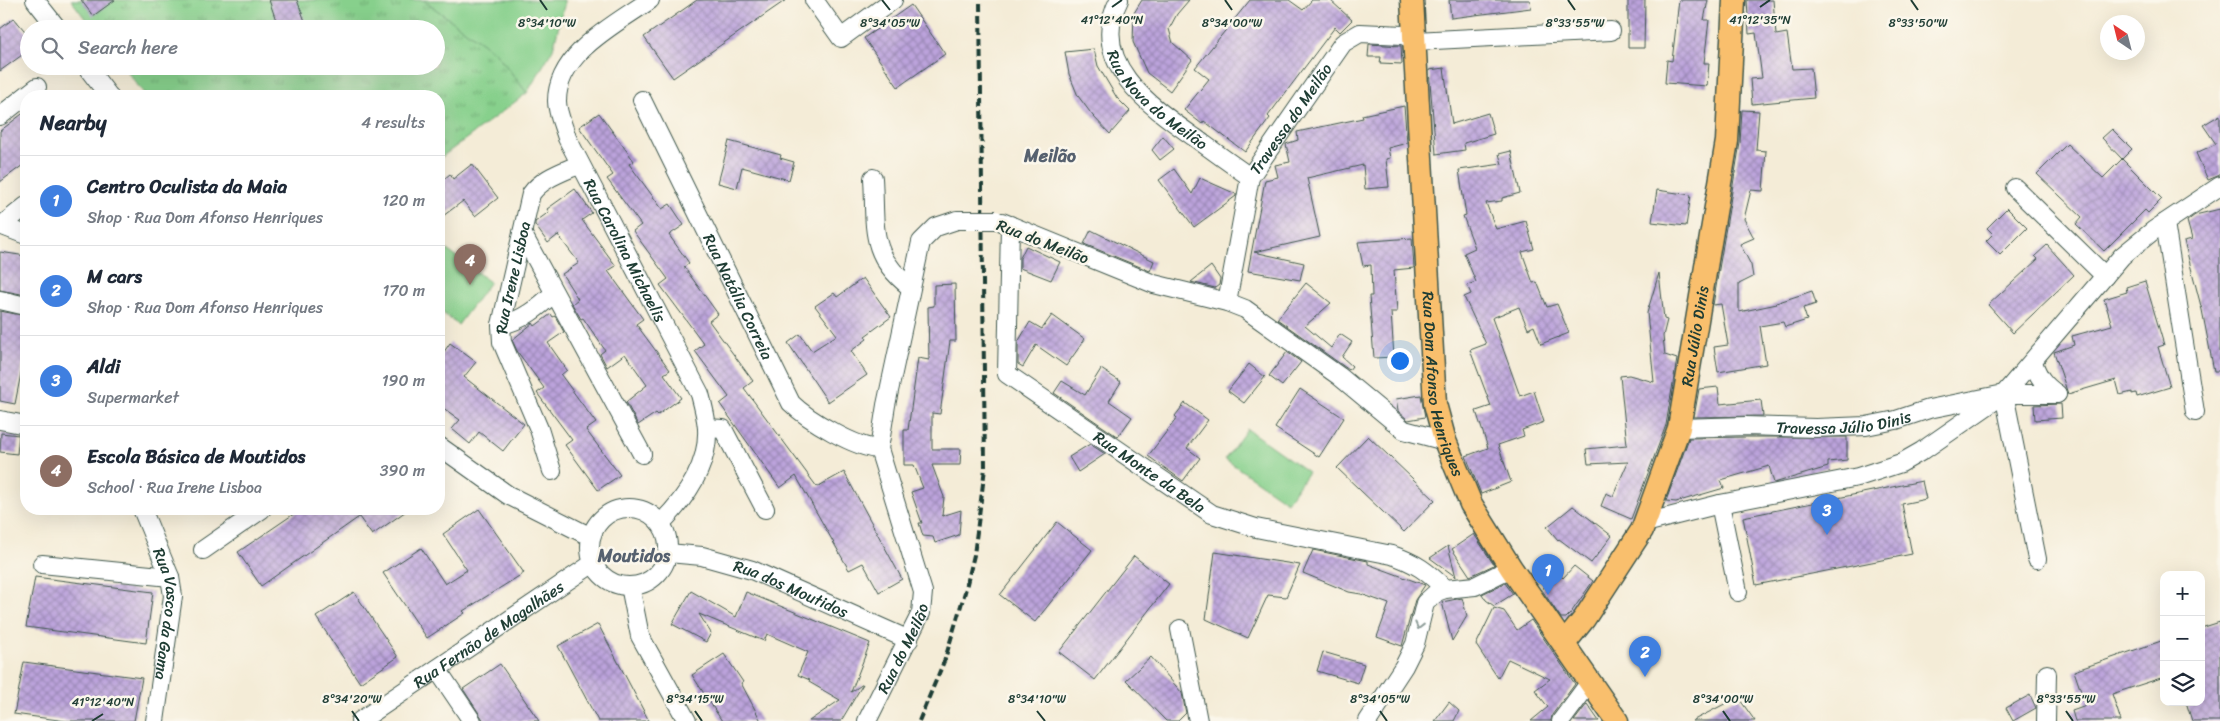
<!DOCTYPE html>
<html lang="en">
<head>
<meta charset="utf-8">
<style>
	:root { --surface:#fff; --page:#f2f2f3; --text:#1f2937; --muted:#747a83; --line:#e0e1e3; --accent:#1a73e8 }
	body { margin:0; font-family:Sriracha,sans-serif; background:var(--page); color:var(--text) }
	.controls { position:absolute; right:15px; bottom:15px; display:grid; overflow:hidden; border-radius:10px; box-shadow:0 5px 20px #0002 }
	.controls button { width:45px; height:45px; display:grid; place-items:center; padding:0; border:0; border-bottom:1px solid var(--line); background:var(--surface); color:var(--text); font:25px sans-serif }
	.compass { position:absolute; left:2100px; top:15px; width:45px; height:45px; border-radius:50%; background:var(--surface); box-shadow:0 5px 20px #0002; rotate:325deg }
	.you { position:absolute; left:1399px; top:360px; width:18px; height:18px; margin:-12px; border:4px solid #fff; border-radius:50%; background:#1a73e8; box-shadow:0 0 0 8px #1a73e833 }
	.badge { display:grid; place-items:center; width:32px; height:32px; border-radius:50%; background:var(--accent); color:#fff; font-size:16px; font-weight:700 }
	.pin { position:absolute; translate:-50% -41px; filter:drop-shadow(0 1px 2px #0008) }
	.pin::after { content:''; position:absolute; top:26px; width:18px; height:15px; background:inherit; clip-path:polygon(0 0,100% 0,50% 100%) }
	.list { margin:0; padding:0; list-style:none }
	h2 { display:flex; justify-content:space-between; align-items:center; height:65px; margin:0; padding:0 20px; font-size:21px }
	h2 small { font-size:16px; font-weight:400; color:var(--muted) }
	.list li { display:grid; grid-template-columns:32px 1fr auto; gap:15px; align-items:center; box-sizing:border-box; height:90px; padding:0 20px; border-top:1px solid var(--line) }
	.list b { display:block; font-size:19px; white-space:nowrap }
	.list p { margin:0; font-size:16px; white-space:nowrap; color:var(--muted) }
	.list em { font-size:16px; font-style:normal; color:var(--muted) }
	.icon { flex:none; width:28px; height:28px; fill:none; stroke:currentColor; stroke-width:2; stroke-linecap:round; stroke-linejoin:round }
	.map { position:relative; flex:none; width:2220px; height:721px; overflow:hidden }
	.search { position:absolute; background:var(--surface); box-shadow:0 5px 20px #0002; left:20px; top:20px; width:425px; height:55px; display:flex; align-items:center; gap:12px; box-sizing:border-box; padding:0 18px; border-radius:28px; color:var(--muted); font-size:19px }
	.panel { position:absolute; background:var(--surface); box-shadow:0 5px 20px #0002; left:20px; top:90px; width:425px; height:425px; border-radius:20px }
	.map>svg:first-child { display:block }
	.green { fill:#87d08c; stroke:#538660 }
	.park { fill:url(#park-tufts); stroke:#538660 }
	.building { fill:url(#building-cross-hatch) }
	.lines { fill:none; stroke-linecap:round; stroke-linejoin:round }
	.minor-casing { stroke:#3f574c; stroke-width:20 }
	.major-casing { stroke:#3f574c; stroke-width:25 }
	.minor { stroke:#fff; stroke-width:18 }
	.major { stroke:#f9bf6d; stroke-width:22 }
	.rail { stroke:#1f3d34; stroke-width:4; stroke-dasharray:8 4; stroke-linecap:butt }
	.minor-bridge-casing { stroke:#3f574c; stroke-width:20; stroke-linecap:butt }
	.minor-bridge { stroke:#fff; stroke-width:18 }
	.oneway { stroke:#8f9e9a }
	.ticks { fill:none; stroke:#1f3d34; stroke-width:2 }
	.labels { text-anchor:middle; stroke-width:5; stroke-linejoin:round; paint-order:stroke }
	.street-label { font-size:16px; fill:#1f3d34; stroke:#fbf7ec }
	.neighbourhood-label { font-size:18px; font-weight:bold; fill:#56616f; stroke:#fbf7ec }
	.ticks-label { font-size:12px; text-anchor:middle; fill:#1f3d34; stroke:#fbf7ec; stroke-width:5; stroke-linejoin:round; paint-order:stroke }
</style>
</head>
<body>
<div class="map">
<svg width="2220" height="721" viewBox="0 0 2220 721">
	<defs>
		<pattern id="park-tufts" width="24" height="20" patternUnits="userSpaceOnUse" patternTransform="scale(1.25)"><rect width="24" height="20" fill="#87d08c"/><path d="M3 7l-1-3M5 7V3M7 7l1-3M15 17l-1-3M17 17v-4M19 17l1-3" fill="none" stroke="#6eaa73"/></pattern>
		<pattern id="building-cross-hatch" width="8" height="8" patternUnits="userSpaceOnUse" patternTransform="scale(1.25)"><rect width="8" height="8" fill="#bca3dc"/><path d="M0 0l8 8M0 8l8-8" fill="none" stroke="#9886b3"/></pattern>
	</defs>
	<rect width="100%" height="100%" fill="#fbf7ec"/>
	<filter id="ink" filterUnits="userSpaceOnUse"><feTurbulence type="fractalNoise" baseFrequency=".02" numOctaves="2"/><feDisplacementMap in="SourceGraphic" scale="10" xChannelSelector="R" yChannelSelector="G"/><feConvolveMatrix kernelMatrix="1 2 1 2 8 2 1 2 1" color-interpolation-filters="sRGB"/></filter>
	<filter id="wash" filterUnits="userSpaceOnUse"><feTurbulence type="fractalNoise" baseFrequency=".0096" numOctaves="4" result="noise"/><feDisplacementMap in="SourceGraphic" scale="20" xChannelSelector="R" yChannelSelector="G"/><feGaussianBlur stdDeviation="1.12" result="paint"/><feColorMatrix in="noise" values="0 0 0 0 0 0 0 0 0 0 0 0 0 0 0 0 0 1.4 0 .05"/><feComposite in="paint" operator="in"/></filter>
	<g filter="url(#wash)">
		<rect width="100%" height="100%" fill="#f4ecd7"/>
		<!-- green -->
		<path class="green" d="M423 0H564V6L553 49 527 93 496 53Z
			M439 244 490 282 458 325 439 310Z
			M1247 429 1308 472 1287 502 1225 459Z"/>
		<!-- park -->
		<path class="park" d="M71 0H423L496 53 527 93 439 159V96H146L123 66H436V29H93Z"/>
		<g id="blocks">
			<!-- building -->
			<path class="building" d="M81 0H115L93 16Z
				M269 0H297L308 29H279Z
				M697 0H786L673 78 644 37Z
				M1142 0H1189L1177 14 1169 29 1173 43 1192 60 1170 91 1147 73 1133 42 1134 13Z
				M1250 0H1289L1303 10 1312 0H1330L1352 20 1340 32 1335 27 1268 116 1270 118 1245 152 1204 121 1202 124 1184 110 1209 79 1195 68Z
				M1449 0H1530L1531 8 1451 18Z
				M1628 0H1645L1644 48H1628Z
				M1679 0H1708L1704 20H1709L1704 63H1709L1707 86 1665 83 1667 60 1672 61Z
				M1747 0H1773L1776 35 1787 33 1792 69 1811 68 1814 98 1752 104 1750 79 1762 78 1756 33 1749 34Z
				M911 5 945 54 898 87 864 38Z
				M14 18 29 36V50L0 71V29Z
				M1369 44 1401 46 1402 64 1380 63 1381 57H1368Z
				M1094 49 1098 66 1117 98 1130 111 1110 134 1093 116 1078 96 1069 74 1065 52Z
				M1444 68 1452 124 1488 113 1494 134 1464 143 1465 150 1436 154 1429 70Z
				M1404 106 1407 143 1388 148 1390 158 1386 159 1389 187 1365 189 1363 165 1307 178 1320 237 1254 252 1304 263 1300 280 1248 271 1265 180 1278 177 1275 165 1290 162 1286 144 1298 140 1297 132 1363 118 1362 115Z
				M1742 110 1759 111 1756 150 1766 151 1763 191 1751 190 1744 219 1754 238 1740 244 1751 265 1753 277 1739 284V312L1777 304 1776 303 1812 291 1816 304 1803 308 1807 320 1785 327 1783 322 1760 326 1766 364 1718 372 1714 347 1728 345 1721 304 1713 305 1740 143Z
				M26 111V165H23L0 182V131Z
				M599 113 634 161 629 164 662 209 670 204 684 225 669 235 689 263 684 267 718 314 709 321 753 381 744 388 817 487 844 472 902 579 879 592 863 563 849 570 796 476 780 488 720 404 729 397 695 351 704 344 660 285 668 279 633 231 641 225 607 179 613 175 579 127Z
				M2220 115V175L2208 180 2196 153 2216 144 2203 125Z
				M2112 129 2132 149 2122 159 2102 138Z
				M1163 136 1174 149 1160 160 1152 150Z
				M729 141 781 155 780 158 794 162 789 180 742 167 737 188 718 183Z
				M2067 144 2103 178 2122 159 2162 199 2148 213 2145 210 2104 251 2076 224 2082 217 2037 174Z
				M1511 151 1520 193 1502 198V201L1486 203 1496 229 1526 221 1534 249 1522 252 1533 283 1537 282 1547 307 1557 304 1569 333 1541 344 1534 326 1528 329 1519 307 1492 318 1520 396 1534 391 1544 422 1522 430 1524 436 1498 445 1511 482 1481 494 1466 456 1488 448 1476 411 1491 406 1470 350 1486 344 1464 297 1471 294 1467 285 1476 282 1464 253 1475 248 1463 216 1466 215 1459 170 1502 164 1499 154Z
				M472 164 498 198 475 216 463 201 439 219V183L450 174 453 179Z
				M1174 169 1192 194 1200 178 1236 194V196L1194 227 1159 180Z
				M575 189 592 213 582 220 616 266 608 271 643 319 636 324 670 370 664 374 681 398 658 415 656 413 638 425 626 402 647 385 625 354 607 367 600 354 605 350 583 318 581 319 572 304 578 299 562 274 579 263 558 235 548 243 535 225V222L549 212 547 209Z
				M1657 190 1691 195 1686 226 1652 222Z
				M2007 208 2027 228 2000 255 1986 241 1993 234 1987 228Z
				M2220 209V371H2214L2202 310 2184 241 2192 239 2187 221 2195 215Z
				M1091 230 1154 261 1150 271 1084 244Z
				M1412 238 1414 268 1394 270 1397 312H1391L1394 357 1374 358 1369 296H1372L1371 265 1363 266 1358 242Z
				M2047 245 2074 275 2013 333 1988 305 2038 259 2035 256Z
				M1026 246 1060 262 1051 280 1020 268V258Z
				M0 252 26 256V295L0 290Z
				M1211 266 1220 279 1219 285 1215 288 1191 282Z
				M1659 273 1664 319 1667 320 1663 336 1665 355 1677 359 1666 425 1631 519 1601 506 1606 493 1613 496 1628 462 1588 464 1586 449 1627 445 1620 376 1629 375 1654 382 1647 313Z
				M863 278 891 317 865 336 867 339 851 351 867 375 828 402 788 343 800 334 812 351 837 335 815 306 834 293 837 297Z
				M2145 281 2164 345 2158 347 2170 387 2137 397 2136 393 2132 394V392L2120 395 2116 380 2068 394 2054 352 2074 345 2072 336 2112 325 2104 299 2127 292 2126 287Z
				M1306 283 1331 303 1305 326 1331 348 1340 334 1352 342 1342 357 1352 366 1349 370 1277 319Z
				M955 284 956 341H950L940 414 932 413V449H961L960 465H932L944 497 942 516 961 510 959 535 935 543 933 537 923 536 919 523H922L911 492 923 488 914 465H904V430H908L918 358 929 360 928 307 934 306V285Z
				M0 311 26 316V364L23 363 15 404 0 401Z
				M551 314 553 317 555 316 564 332 548 343 567 370 561 375 596 423 586 430 620 475 598 490 565 445 572 440 537 393 544 388 517 351 512 340 533 323 535 326Z
				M1052 315 1085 339 1066 366 1036 345 1023 367 1018 364V342L1030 322 1042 329Z
				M450 343 476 362 464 377 524 424 503 451 479 432 470 444 452 429 460 420 439 405V359Z
				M1287 352 1301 362 1282 386 1269 376Z
				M1249 364 1265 377 1244 403 1228 391Z
				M1101 369 1121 382 1109 401 1132 417 1118 437 1054 393 1062 381 1085 395Z
				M1718 387 1720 404 1761 400 1763 416 1694 417 1699 389Z
				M1300 389 1344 418 1319 457 1275 428Z
				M1421 395 1425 417 1408 420 1398 411 1396 399Z
				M1185 403 1208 420 1187 448 1200 458 1183 481 1148 456 1177 418 1175 416Z
				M2061 404 2062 418 2035 420 2034 405Z
				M1 433 19 435 17 454 0 452Z
				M1368 436 1435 500 1404 532 1337 468Z
				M1746 437H1847V460L1828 462V467L1774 483 1769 466 1721 480 1724 488 1676 502 1666 501 1689 438Z
				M1090 444 1105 454 1078 472 1069 457Z
				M1922 481 1926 499 1902 504 1912 554 1756 585 1743 517Z
				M1573 506 1612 536 1591 563 1559 539 1558 540 1547 527Z
				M301 509H409L372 535 359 517 261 586 238 552Z
				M479 509 524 573 463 611 465 613 427 638 383 573 421 548 445 584 467 570 443 534Z
				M1057 522 1092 550 1035 622 1000 595Z
				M1474 534 1494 565 1470 576 1452 549Z
				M1448 546 1456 577 1430 558Z
				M1313 550 1368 561V564L1425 585 1415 600 1402 646 1377 637 1389 604 1361 594 1349 592 1303 573Z
				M1215 552 1300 565 1286 597 1268 595 1248 638 1206 619Z
				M1134 556 1169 584 1095 680 1059 652Z
				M1574 566 1593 581 1570 614 1566 618H1561L1542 590 1556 571 1563 578Z
				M35 577 153 592 146 643 26 627Z
				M1505 583 1513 594 1494 606 1486 600 1482 594Z
				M691 591 736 617 746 592 870 643 851 692 863 684 841 721H809L840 700 809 682 810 680 798 675 808 652 767 634 764 641 699 614 711 633 706 642 672 624Z
				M354 592 398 657 360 683 316 617Z
				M1462 598 1467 616 1452 641 1442 602Z
				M1494 608 1504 611 1517 630 1531 620 1575 684 1552 715 1551 721H1531L1548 707 1535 690 1550 679 1508 659 1498 678 1476 645Z
				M2220 622V721H2192L2186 702H2201V628Z
				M598 624 649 721H598L558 646Z
				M2164 640V677L2112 694 2121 721H2075L2072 711 2086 706 2074 671Z
				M1323 652 1364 664 1358 683 1317 671Z
				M724 654 743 682 741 683 761 721H722L692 675Z
				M1151 657 1182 693 1186 713 1178 721H1166L1126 680Z
				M24 662 142 678 134 721H66L14 714Z
				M500 664 539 721H484L463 689Z
				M2030 695 2036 708 2013 721 2006 708Z
				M1738 697 1755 721H1692Z
				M1449 702 1459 711 1454 721H1435Z
				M1587 704 1599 721H1574Z"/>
		</g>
	</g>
	<g filter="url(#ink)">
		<use href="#blocks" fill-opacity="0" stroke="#3f574c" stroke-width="1"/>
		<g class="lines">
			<defs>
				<g id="minor">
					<path d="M35 0 58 29"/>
					<path id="s1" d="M650 0C616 24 557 53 557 101 557 113 564 127 567 138L700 394C703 405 706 417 707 428 709 466 686 498 661 523"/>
					<path d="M814 0 841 38 893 0"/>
					<path id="s2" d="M1119 0C1087 62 1150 106 1194 137 1212 150 1231 164 1250 177"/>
					<path d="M86 66 109 96"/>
					<path id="s3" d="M642 100 791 403C808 420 856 448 879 449"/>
					<path d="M0 116 37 87"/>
					<path d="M873 178C876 227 868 254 910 287"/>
					<path d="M2015 188 2105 276"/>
					<path d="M1002 222 1154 284 1227 302 1245 309 1339 376 1404 430 1445 441"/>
					<path d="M2165 223 2195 412"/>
					<path d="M0 225 26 235"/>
					<path id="s4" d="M1010 225 1007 374 1212 514 1256 528 1392 555C1416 563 1427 571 1445 589"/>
					<path d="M1 226 26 206"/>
					<path d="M522 233 642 454"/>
					<path d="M0 300 26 306"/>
					<path id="s5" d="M1227 302 1250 177 1343 43 1360 33 1403 35 1415 41 1611 31"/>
					<path d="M501 325C522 321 539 307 554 293"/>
					<path d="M2033 362C2038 377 2044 385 2057 394"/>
					<path d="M2004 394 2037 559"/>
					<path d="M0 420 26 425"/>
					<path d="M707 428 723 429 765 509"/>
					<path id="s6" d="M1679 428 1746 426 1816 428 1866 426 1896 420 1929 409 2004 394H2057"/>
					<path d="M439 446 508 495 589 536"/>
					<path id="s7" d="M552 471 539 429 502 342 501 325 531 194C542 178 563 172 580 164"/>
					<path d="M1720 504 1738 592"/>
					<circle cx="629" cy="547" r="39"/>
					<path id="s8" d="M142 509 170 577 173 596 155 721"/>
					<path d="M1645 523 1720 504 1858 477 1901 463 1922 451 2004 394 2122 256 2154 230 2220 186"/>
					<path d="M203 550 262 509"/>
					<path id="s9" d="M668 553 702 556 752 570 909 640"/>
					<path d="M42 564 170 577"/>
					<path d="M630 586 640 636 687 721"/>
					<path d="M1180 629 1198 721"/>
					<path d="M437 669 472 721"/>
					<path id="s10" d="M360 721 592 564"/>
					<path id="s11" d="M867 721 921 613 923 592 879 449 886 405 921 242 936 227 957 220"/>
					<path d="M1368 721 1404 666 1415 644 1425 603 1437 592 1445 589 1475 586 1511 568"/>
					<path d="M1561 721 1590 682"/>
					<path d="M2046 721 2047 674"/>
				</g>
				<g id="major">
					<path id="s12" d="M1412 0 1435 404 1445 441 1471 504 1511 568 1617 721"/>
					<path id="s13" d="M1564 644 1584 619 1642 530 1679 428 1727 141 1734 0"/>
				</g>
			</defs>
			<!-- minor casing -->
			<use href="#minor" class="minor-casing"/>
			<!-- major casing -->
			<use href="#major" class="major-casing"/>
			<!-- minor -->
			<use href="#minor" class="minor"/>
			<!-- major -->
			<use href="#major" class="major"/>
			<!-- rail -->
			<path class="rail" d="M919 721 945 659 965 592 974 555 985 468 980 0"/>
			<defs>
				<path id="minor-bridge" d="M957 220H996"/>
			</defs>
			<!-- minor-bridge casing -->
			<use href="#minor-bridge" class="minor-bridge-casing"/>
			<!-- minor-bridge -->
			<use href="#minor-bridge" class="minor-bridge"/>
		</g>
		<!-- one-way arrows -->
		<defs><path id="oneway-chevron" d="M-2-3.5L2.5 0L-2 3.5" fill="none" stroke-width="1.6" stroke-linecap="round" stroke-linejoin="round" transform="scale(1.25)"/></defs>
		<use class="oneway" href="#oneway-chevron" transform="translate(1419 626) rotate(104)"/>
	</g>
	<!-- ticks -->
	<path class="ticks" d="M540 0 547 10M882 0 890 10M1225 0 1232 10M1568 0 1575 10M1911 0 1918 10M1112 7 1122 0M1760 7 1770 0M352 711 359 721M695 711 702 721M1037 711 1045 721M1380 711 1387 721M1723 711 1730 721M2066 711 2073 721M92 721 103 714"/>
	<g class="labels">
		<!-- street labels -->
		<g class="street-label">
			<text dy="6" stroke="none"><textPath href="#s2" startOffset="120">Rua Nova do Meilão</textPath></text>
			<text dy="6" stroke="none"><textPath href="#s5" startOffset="198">Travessa do Meilão</textPath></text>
			<text transform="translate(1043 241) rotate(21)" y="6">Rua do Meilão</text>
			<text dy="6" stroke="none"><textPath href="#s1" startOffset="308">Rua Carolina Michaelis</textPath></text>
			<text dy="6" stroke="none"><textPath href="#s7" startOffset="204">Rua Irene Lisboa</textPath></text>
			<text dy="6" stroke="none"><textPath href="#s3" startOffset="219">Rua Natália Correia</textPath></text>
			<text dy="6" stroke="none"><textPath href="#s13" startOffset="340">Rua Júlio Dinis</textPath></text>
			<text dy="6" stroke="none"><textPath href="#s12" startOffset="386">Rua Dom Afonso Henriques</textPath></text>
			<text dy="6" stroke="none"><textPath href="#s6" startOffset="165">Travessa Júlio Dinis</textPath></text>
			<text dy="6" stroke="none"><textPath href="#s4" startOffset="322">Rua Monte da Bela</textPath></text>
			<text dy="6" stroke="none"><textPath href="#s9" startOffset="129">Rua dos Moutidos</textPath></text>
			<text dy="6" stroke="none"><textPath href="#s8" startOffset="110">Rua Vasco da Gama</textPath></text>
			<text dy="6" stroke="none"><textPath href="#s10" startOffset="155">Rua Fernão de Magalhães</textPath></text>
			<text dy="6" stroke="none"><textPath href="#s11" startOffset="81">Rua do Meilão</textPath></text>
		</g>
		<!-- neighbourhood labels -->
		<g class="neighbourhood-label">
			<text x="1050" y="162">Meilão</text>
			<text x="634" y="562">Moutidos</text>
		</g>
	</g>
	<g class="ticks-label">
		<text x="1112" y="24">41°12'40"N</text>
		<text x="1760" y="24">41°12'35"N</text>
		<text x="547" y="27">8°34'10"W</text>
		<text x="1232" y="27">8°34'00"W</text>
		<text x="1575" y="27">8°33'55"W</text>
		<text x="890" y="27">8°34'05"W</text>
		<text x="1918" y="27">8°33'50"W</text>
		<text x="352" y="703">8°34'20"W</text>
		<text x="695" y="703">8°34'15"W</text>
		<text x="1037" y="703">8°34'10"W</text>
		<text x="1380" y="703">8°34'05"W</text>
		<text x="1723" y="703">8°34'00"W</text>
		<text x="2066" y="703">8°33'55"W</text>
		<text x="103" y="706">41°12'40"N</text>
	</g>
</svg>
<div class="controls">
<button>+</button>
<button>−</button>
<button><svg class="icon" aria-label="layers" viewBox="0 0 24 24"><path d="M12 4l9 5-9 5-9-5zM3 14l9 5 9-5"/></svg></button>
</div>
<svg class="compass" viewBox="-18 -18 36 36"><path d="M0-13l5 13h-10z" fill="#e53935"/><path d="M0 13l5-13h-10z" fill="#747a83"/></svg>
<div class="you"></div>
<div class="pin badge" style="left:1548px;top:595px;background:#3f7fe0">1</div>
<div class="pin badge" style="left:1645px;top:677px;background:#3f7fe0">2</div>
<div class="pin badge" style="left:1827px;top:535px;background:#3f7fe0">3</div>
<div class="pin badge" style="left:470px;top:285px;background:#8d6e63">4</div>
<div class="search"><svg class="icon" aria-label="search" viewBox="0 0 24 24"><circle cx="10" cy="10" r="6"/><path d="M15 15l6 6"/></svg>Search here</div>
<section class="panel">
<h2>Nearby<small>4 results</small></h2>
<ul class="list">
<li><span class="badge" style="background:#3f7fe0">1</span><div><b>Centro Oculista da Maia</b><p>Shop · Rua Dom Afonso Henriques</p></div><em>120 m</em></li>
<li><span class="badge" style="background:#3f7fe0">2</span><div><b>M cars</b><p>Shop · Rua Dom Afonso Henriques</p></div><em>170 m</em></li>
<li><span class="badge" style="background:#3f7fe0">3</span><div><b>Aldi</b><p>Supermarket</p></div><em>190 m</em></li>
<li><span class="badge" style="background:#8d6e63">4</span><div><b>Escola Básica de Moutidos</b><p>School · Rua Irene Lisboa</p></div><em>390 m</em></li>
</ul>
</section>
</div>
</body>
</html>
